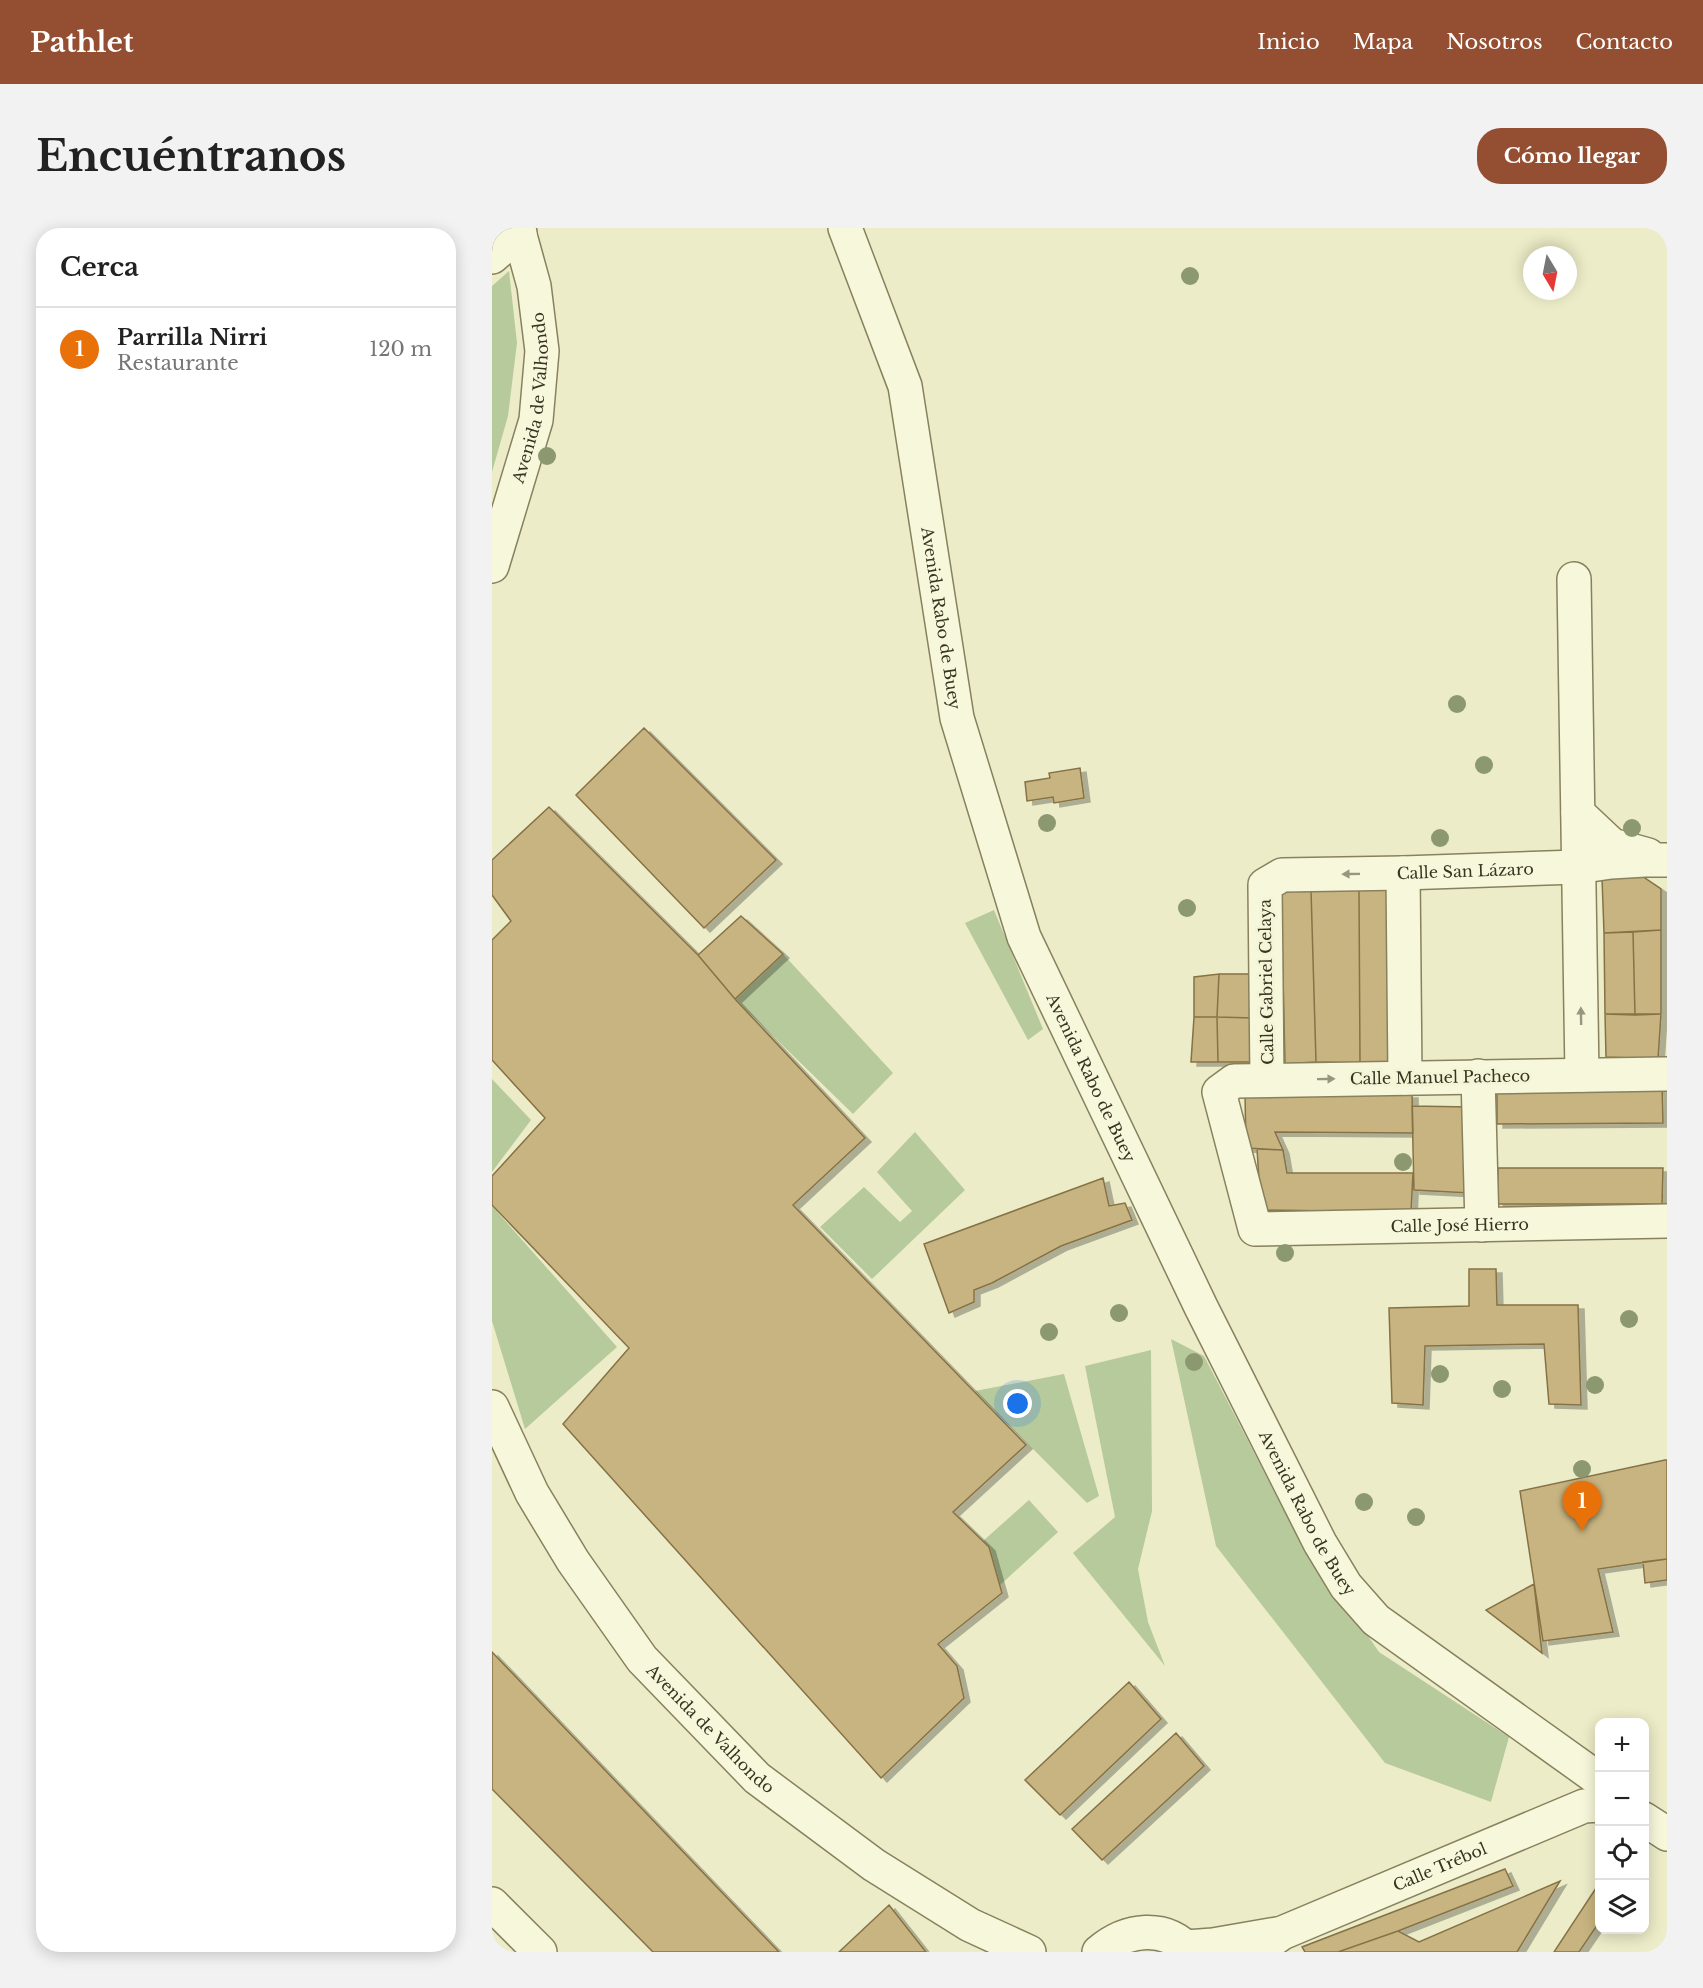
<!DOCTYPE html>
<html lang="es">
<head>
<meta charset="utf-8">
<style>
	:root { --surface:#fff; --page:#f2f2f2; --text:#222; --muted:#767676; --line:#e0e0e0; --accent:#944e31 }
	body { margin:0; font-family:"Libre Baskerville",serif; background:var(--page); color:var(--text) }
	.controls { position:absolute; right:18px; bottom:18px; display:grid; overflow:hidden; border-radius:12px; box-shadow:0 3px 15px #0003 }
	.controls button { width:54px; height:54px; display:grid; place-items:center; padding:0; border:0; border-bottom:2px solid var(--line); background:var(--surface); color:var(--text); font:30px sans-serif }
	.compass { position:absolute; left:1031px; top:18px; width:54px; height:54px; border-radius:50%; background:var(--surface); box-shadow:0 3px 15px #0003; rotate:170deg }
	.you { position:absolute; left:526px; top:1176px; width:21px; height:21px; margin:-15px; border:4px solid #fff; border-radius:50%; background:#1a73e8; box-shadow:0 0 0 9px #1a73e833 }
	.badge { display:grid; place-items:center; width:39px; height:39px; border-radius:50%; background:var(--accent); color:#fff; font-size:20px; font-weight:700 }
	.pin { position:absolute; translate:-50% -50px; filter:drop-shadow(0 2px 3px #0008) }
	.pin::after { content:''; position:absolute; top:32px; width:21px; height:18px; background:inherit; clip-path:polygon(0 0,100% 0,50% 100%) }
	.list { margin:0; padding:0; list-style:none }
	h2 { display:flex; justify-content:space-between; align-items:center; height:78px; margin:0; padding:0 24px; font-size:26px }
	h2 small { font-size:20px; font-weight:400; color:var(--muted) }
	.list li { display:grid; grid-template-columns:39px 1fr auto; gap:18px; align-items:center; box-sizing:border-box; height:84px; padding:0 24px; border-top:2px solid var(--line) }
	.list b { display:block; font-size:22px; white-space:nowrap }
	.list p { margin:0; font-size:20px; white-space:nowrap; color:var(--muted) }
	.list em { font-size:20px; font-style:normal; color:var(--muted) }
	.icon { flex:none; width:33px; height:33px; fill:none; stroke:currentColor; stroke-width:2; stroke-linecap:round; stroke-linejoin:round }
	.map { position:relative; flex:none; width:1175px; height:1724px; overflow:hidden; border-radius:24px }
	header { display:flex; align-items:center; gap:36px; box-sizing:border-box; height:84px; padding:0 30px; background:var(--accent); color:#fff }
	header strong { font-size:28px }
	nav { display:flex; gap:33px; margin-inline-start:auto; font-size:21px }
	.intro { display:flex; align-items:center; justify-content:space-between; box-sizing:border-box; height:144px; padding:0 36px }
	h1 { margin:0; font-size:42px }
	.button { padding:15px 27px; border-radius:24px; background:var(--accent); color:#fff; font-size:21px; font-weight:700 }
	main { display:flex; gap:36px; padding:0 36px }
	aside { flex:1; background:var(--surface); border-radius:24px; box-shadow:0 3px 15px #0003 }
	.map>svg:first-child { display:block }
	.green { fill:#b7ca9c }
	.building { fill:#c8b480; stroke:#867245; stroke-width:1.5; filter:url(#shadow) }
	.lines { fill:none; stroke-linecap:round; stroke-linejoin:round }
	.minor-casing { stroke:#88815e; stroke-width:36 }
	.minor { stroke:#f7f7db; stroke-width:33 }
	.tree { fill:#8b9870 }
	.oneway { fill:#98967e }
	.labels { text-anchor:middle; stroke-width:6; stroke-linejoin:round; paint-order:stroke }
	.street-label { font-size:16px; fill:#393421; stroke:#f4f4d7 }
</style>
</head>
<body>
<header>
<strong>Pathlet</strong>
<nav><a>Inicio</a><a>Mapa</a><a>Nosotros</a><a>Contacto</a></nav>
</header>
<div class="intro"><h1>Encuéntranos</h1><a class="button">Cómo llegar</a></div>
<main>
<aside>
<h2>Cerca<small></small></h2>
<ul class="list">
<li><span class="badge" style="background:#e8710a">1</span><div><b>Parrilla Nirri</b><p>Restaurante</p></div><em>120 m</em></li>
</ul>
</aside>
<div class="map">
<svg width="1175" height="1724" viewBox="0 0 1175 1724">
	<defs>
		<filter id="shadow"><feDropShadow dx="6" dy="4" stdDeviation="0" flood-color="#0004"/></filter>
	</defs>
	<rect width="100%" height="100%" fill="#ececc8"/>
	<!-- green -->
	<path class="green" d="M17 43 25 115 16 188 0 244V58Z
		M502 682 551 801 536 812 473 695Z
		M291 726 401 845 361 886 243 771Z
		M0 851 39 892 0 944Z
		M423 904 473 962 380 1051 328 999 372 959 408 994 420 983 385 944Z
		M0 978 125 1119 33 1201 0 1093Z
		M679 1111 712 1128 798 1294 887 1424 1017 1509 999 1574 893 1535 724 1318Z
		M659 1122 660 1283 646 1341 656 1394 673 1438 581 1325 623 1289 593 1138Z
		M572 1146 607 1268 595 1275 483 1163Z
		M537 1272 566 1304 507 1358 497 1319 491 1313Z"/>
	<!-- building -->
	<path class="building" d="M152 500 284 632 212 700 84 567Z
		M588 540 592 570 562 575 561 569 535 573 533 554 558 550 557 545Z
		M57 579 206 727 243 771 373 910 301 977 534 1217 461 1284 497 1319 510 1365 446 1416 465 1438 472 1470 389 1550 71 1196 137 1120 0 977V948L53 890 0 832V712L19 693 0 667V632Z
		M1147 646 1169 661V702L1112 705 1110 650Z
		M901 661 904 835H868L867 662Z
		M819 662 824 834 793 836 789 664Z
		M819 662H867L868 835 824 834Z
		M249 688 291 726 243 771 206 727Z
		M1169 702V786L1143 787 1141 704Z
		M1141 704 1143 787 1113 786 1112 705Z
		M727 746H760L761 790 725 789Z
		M727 746 725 789H702V749Z
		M1113 786H1169L1166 831 1114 829Z
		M702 789H725L726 834H699Z
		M725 789 761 790V834H726Z
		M1170 857 1171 895 1005 896V861Z
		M920 866 921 905 783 904 791 922 754 920 753 867Z
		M920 878 978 879V965L922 962Z
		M765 921 791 922 795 945H921L919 984 769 982Z
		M1006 940H1171L1170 976H1005Z
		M611 950 617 978 633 975 640 992 569 1018 500 1055 482 1062V1074L457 1085 432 1016Z
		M977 1041H1004L1005 1077H1086L1089 1177 1057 1176 1052 1116 933 1118 931 1177 900 1175 897 1080 977 1078Z
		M1173 1232H1175V1331L1106 1341 1121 1404 1051 1413 1028 1263Z
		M1175 1331V1352L1153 1355 1151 1334Z
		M1042 1356 1050 1425 994 1382Z
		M0 1424 287 1724H161L0 1561Z
		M637 1454 669 1491 568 1587 533 1552Z
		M684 1505 712 1538 610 1632 580 1601Z
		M1013 1641 1021 1658 906 1703 846 1724H813L810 1719Z
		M1068 1653 1025 1724H846L906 1703 927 1714Z
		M1108 1654V1693L1087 1724H1062Z
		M397 1677 434 1724H347Z"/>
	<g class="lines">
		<defs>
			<g id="minor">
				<path id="s1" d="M353 0 413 158 465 490 532 709 709 1079 828 1315 854 1358 884 1392 1105 1550 1108 1553"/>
				<path d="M0 29 28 5"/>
				<path id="s2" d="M0 338 44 192 50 123 42 58 26 0"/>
				<path d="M1082 351 1090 847"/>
				<path d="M1086 585 1120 617 1156 627"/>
				<path d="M911 645 913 850"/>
				<path id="s3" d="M1173 846 742 853 727 864 763 1001 1175 993"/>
				<path d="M986 848 990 997"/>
				<path id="s4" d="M775 852 773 657 790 647 911 645 1085 639 1119 634 1153 632H1175"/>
				<path id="s5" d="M0 1179 40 1265 81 1333 150 1431 265 1550 382 1637 478 1697 537 1724"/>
				<path d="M1152 1591 1175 1606"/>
				<path d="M0 1676 48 1724"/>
				<path d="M694 1719 721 1717 785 1706"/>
				<path d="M607 1724C634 1701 673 1695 698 1724"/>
				<path id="s6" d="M763 1724 790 1705 1092 1578 1108 1577"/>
			</g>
		</defs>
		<!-- minor casing -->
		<use href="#minor" class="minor-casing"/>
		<!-- minor -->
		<use href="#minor" class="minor"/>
	</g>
	<!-- trees -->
	<g class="tree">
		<circle cx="698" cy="48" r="9"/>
		<circle cx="55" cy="228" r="9"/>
		<circle cx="965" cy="476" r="9"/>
		<circle cx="992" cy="537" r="9"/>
		<circle cx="555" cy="595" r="9"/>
		<circle cx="1140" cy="600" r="9"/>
		<circle cx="948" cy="610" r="9"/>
		<circle cx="695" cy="680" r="9"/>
		<circle cx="911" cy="934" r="9"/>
		<circle cx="793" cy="1025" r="9"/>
		<circle cx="627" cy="1085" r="9"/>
		<circle cx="1137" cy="1091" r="9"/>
		<circle cx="557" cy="1104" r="9"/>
		<circle cx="702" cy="1134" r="9"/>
		<circle cx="948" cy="1146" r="9"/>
		<circle cx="1103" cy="1157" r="9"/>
		<circle cx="1010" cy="1161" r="9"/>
		<circle cx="1090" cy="1241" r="9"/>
		<circle cx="872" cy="1274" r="9"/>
		<circle cx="924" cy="1289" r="9"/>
	</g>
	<!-- one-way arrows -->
	<defs><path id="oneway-solid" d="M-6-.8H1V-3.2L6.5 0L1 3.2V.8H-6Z" transform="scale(1.5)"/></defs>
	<g class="oneway">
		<use href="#oneway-solid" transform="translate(859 646) rotate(179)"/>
		<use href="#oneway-solid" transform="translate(1089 788) rotate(-91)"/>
		<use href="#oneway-solid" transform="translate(834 851) rotate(-1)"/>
	</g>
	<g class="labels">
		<!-- street labels -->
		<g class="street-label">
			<text dy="6" stroke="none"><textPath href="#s2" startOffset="174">Avenida de Valhondo</textPath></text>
			<text dy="6" stroke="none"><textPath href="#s1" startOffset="404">Avenida Rabo de Buey</textPath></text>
			<text dy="6" stroke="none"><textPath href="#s4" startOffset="398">Calle San Lázaro</textPath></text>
			<text transform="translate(774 754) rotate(-91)" y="6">Calle Gabriel Celaya</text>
			<text transform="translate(948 849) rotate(-1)" y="6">Calle Manuel Pacheco</text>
			<text dy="6" stroke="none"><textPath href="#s1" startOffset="890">Avenida Rabo de Buey</textPath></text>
			<text dy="6" stroke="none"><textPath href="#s3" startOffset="796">Calle José Hierro</textPath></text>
			<text dy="6" stroke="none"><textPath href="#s1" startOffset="1376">Avenida Rabo de Buey</textPath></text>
			<text dy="6" stroke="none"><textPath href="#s5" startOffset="392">Avenida de Valhondo</textPath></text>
			<text dy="6" stroke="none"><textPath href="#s6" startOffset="204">Calle Trébol</textPath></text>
		</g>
	</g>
</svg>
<div class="controls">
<button>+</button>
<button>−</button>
<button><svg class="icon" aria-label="locate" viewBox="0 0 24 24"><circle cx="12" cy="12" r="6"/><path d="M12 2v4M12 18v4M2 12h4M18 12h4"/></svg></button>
<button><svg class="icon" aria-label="layers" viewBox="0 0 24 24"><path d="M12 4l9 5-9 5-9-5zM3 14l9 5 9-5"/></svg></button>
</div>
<svg class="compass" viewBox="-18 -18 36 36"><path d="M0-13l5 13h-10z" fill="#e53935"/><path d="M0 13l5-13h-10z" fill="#767676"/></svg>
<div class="you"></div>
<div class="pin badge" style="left:1090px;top:1303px;background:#e8710a">1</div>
</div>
</main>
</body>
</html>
